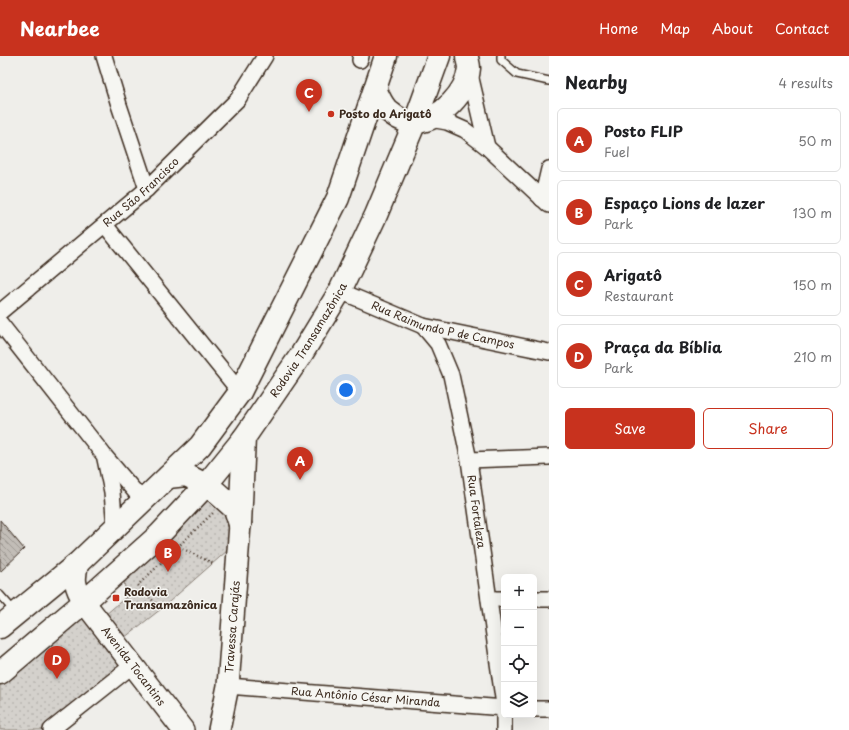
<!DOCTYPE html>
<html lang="en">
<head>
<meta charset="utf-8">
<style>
	:root { --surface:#fff; --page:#f2f2f2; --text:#202124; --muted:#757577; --line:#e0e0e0; --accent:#c8321e }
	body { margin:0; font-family:"Playpen Sans",sans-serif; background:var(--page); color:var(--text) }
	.controls { position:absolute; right:12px; bottom:12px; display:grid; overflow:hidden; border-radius:6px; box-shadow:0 4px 16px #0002 }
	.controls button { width:36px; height:36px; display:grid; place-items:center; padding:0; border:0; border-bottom:1px solid var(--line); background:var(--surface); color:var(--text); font:20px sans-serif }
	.you { position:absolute; left:346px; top:334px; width:14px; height:14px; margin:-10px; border:3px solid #fff; border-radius:50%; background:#1a73e8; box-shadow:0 0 0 6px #1a73e833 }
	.badge { display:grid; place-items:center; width:26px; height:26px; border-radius:50%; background:var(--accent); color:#fff; font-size:13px; font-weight:700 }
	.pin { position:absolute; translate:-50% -33px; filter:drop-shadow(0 1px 2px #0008) }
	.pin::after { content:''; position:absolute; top:21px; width:14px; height:12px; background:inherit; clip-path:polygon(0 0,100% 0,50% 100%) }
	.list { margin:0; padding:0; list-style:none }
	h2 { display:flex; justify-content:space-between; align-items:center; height:52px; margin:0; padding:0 16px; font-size:17px }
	h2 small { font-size:13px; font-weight:400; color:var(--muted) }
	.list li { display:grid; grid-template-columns:26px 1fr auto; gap:12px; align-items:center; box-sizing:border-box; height:64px; margin:0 8px 8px; padding:0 8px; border:1px solid var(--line); border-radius:6px }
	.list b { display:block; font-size:15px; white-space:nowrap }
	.list p { margin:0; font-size:13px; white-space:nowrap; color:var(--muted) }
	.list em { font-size:13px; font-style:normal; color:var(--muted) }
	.actions { display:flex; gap:8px; padding:12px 16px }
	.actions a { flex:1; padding:9px 0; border:1px solid var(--accent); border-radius:6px; text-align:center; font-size:14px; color:var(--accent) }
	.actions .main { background:var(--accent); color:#fff }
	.icon { flex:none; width:22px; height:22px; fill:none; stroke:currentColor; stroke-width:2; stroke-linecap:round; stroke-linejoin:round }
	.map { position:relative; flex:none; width:549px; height:674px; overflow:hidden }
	header { display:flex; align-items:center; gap:24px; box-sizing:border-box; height:56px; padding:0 20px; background:var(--accent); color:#fff }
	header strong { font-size:19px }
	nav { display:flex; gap:22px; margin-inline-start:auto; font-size:14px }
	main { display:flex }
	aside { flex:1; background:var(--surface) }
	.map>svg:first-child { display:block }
	.park { fill:url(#park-dots); stroke:#887e75 }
	.building { fill:url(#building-back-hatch); stroke:#3b2a1e }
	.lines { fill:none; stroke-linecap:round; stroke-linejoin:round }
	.lane-casing { stroke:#3b2a1e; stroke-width:10 }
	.street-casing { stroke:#3b2a1e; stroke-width:18 }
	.secondary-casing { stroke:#3b2a1e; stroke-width:24 }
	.highway-casing { stroke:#3b2a1e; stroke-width:25 }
	.path { stroke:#3b2a1e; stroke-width:2.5; stroke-dasharray:1 3; stroke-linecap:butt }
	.lane { stroke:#f6f6f2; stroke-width:7 }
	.street { stroke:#f6f6f2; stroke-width:15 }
	.secondary { stroke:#f6f6f2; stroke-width:21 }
	.highway { stroke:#f6f6f2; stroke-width:22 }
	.poi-dot { fill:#c8321e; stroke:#f6f6f2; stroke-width:1.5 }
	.labels { text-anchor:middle; stroke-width:3; stroke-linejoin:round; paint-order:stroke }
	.poi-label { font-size:11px; font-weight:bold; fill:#3b2a1e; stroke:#f6f6f2; text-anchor:start }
	.street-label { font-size:11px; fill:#3b2a1e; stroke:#f6f6f2 }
</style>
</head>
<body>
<header>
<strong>Nearbee</strong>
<nav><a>Home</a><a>Map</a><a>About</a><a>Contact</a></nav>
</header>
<main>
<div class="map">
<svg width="549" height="674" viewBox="0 0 549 674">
	<defs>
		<pattern id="park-dots" width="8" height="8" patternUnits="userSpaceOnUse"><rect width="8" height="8" fill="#d4d1cc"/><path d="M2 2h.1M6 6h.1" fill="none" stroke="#b7b4af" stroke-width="1.8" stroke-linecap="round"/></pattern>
		<pattern id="building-back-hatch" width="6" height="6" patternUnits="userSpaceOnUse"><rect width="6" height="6" fill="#c2bdb7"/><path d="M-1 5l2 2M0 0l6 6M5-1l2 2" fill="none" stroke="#9f9a94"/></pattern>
	</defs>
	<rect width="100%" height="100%" fill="#efeeea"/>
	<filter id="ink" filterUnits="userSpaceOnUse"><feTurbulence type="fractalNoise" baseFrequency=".025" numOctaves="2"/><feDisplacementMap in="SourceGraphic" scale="8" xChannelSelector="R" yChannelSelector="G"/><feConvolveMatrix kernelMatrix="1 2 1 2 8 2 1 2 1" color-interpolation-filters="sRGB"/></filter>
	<g filter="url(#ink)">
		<!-- park -->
		<path class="park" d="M207 442C233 458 230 466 228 494L161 553 124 582 105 559 126 541 124 524Z
			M83 562 110 589 122 611 44 674H0V628Z"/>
		<!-- building -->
		<path class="building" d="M0 464 24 493 0 516Z"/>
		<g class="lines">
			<defs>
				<path id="lane" d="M501 0V4L517 18 549 25
					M0 539 15 556"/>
				<g id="street">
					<path d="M104 0 119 49 147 133"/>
					<path d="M360 4 361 0"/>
					<path d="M469 14 487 91"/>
					<path d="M430 63 447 66 465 74 487 91 549 149"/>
					<path d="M542 143 549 113"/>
					<path d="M105 169 240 336"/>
					<path id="s1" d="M340 235 423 270 549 296"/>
					<path id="s2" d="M0 256 147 133 238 43 265 0"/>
					<path d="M0 267 103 398 143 445"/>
					<path id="s3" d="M423 270 438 288 451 319 469 404 504 649"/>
					<path d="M105 403 112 436 115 472"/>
					<path d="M469 404 549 401"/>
					<path d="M489 543H504"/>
					<path d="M534 543H549"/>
					<path id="s4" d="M228 630 504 652"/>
					<path d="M534 653H549"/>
					<path d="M51 674 133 609"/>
					<path d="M504 674V659"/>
				</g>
				<g id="secondary">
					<path id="s5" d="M78 507C73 524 75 531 84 546L183 674"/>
					<path id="s6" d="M219 674 228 630 240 468"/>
				</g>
				<g id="highway">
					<path d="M376 35C380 43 383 52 391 57 398 63 408 67 417 66 441 63 467 37 469 12 469 8 467 4 467 0"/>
					<path d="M168 421 186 419 206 429 216 436 235 453 240 468"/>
					<path d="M240 468 244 382"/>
					<path d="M0 571 78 507 200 390 240 336 338 142 386 0"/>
					<path id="s7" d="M0 617 84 546 159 479 206 429 244 382 301 299 340 235 376 159 415 66 439 0"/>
				</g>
			</defs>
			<!-- lane casing -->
			<use href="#lane" class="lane-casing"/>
			<!-- street casing -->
			<use href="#street" class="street-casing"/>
			<!-- secondary casing -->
			<use href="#secondary" class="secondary-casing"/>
			<!-- highway casing -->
			<use href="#highway" class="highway-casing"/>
			<!-- path -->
			<path class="path" d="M179 491 214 508
				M161 553 138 529 214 456"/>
			<!-- lane -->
			<use href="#lane" class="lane"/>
			<!-- street -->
			<use href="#street" class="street"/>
			<!-- secondary -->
			<use href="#secondary" class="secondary"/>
			<!-- highway -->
			<use href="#highway" class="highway"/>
		</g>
	</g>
	<!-- markers -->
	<g class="poi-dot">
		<circle cx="331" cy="58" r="4"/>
		<rect x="112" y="538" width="8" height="8" rx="2"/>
	</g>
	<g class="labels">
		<!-- poi labels -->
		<g class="poi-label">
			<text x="339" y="62">Posto do Arigatô</text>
			<text x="124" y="540">Rodovia<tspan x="124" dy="13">Transamazônica</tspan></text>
		</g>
		<!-- street labels -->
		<g class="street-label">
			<text dy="4" stroke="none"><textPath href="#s2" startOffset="185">Rua São Francisco</textPath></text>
			<text dy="4" stroke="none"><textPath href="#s1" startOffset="109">Rua Raimundo P de Campos</textPath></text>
			<text dy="4" stroke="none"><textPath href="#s7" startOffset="457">Rodovia Transamazônica</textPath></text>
			<text dy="4" stroke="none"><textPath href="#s3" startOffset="196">Rua Fortaleza</textPath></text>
			<text dy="4" stroke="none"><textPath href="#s6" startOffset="104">Travessa Carajás</textPath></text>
			<text dy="4" stroke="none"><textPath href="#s5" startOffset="122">Avenida Tocantins</textPath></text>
			<text dy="4" stroke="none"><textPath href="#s4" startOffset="138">Rua Antônio César Miranda</textPath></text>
		</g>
	</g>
</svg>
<div class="controls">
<button>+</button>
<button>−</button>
<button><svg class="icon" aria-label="locate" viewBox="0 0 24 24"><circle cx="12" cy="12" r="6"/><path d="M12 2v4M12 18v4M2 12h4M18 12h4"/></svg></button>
<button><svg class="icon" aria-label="layers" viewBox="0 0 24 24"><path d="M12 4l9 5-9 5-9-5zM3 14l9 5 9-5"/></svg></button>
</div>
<div class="you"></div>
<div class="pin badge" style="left:300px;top:424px">A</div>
<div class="pin badge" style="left:168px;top:516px">B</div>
<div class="pin badge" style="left:309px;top:56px">C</div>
<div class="pin badge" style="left:57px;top:623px">D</div>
</div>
<aside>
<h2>Nearby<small>4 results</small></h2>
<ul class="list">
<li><span class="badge">A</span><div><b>Posto FLIP</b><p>Fuel</p></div><em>50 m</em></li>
<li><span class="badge">B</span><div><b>Espaço Lions de lazer</b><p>Park</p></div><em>130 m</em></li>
<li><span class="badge">C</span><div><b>Arigatô</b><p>Restaurant</p></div><em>150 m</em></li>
<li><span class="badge">D</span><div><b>Praça da Bíblia</b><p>Park</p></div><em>210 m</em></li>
</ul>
<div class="actions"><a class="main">Save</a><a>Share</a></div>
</aside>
</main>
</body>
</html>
